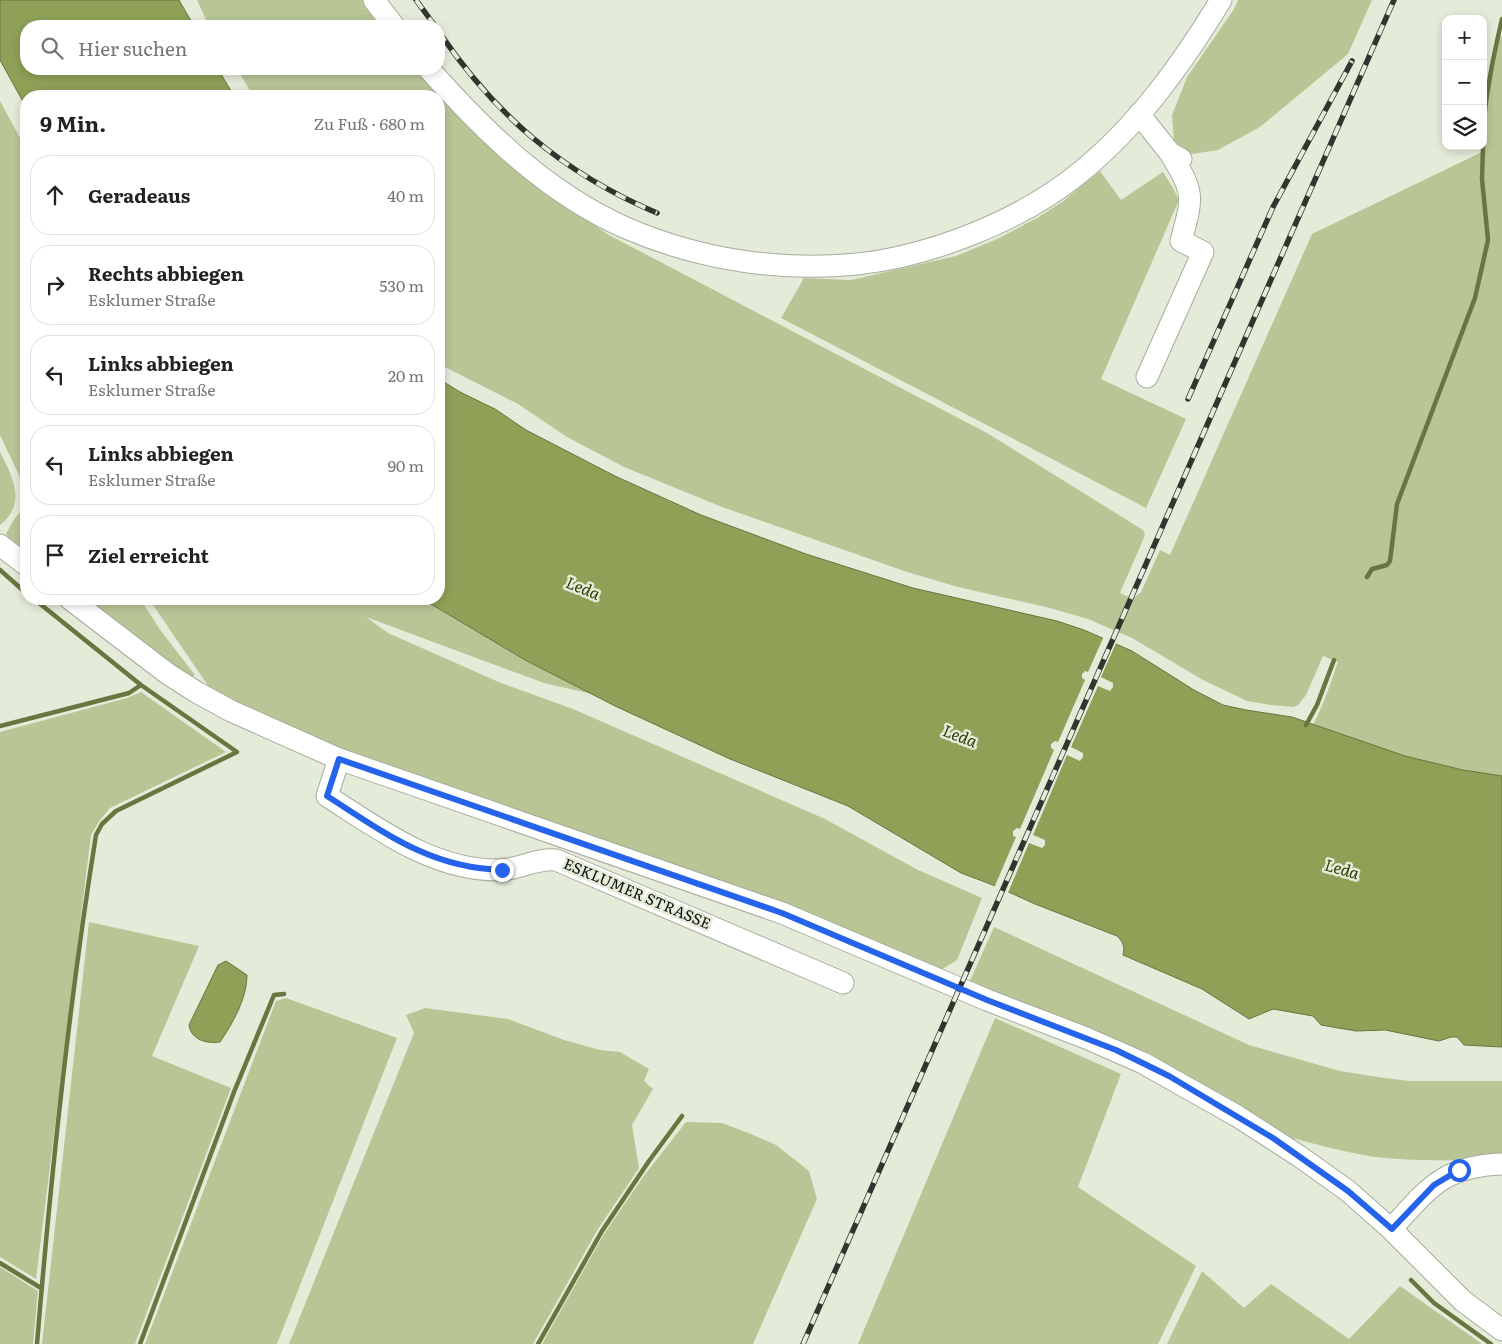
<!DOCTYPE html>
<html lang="de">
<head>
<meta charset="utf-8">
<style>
	:root { --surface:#fff; --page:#f6f6f6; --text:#222; --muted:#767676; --line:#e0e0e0 }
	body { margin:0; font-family:Literata,serif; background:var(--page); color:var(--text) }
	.controls { position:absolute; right:15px; top:15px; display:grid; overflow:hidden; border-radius:10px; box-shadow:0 2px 8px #0003 }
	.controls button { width:45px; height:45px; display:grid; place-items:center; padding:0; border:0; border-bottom:1px solid var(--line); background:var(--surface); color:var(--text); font:25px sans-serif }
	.stop { position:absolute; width:15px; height:15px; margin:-11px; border:4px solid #2563eb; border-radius:50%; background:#fff }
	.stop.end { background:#2563eb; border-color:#fff; box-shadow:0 1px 5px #0008 }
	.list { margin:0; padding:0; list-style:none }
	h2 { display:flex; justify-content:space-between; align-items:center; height:65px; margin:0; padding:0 20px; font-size:21px }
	h2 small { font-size:16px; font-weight:400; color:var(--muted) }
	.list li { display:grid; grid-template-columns:32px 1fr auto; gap:15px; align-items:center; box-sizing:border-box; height:80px; margin:0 10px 10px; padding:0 10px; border:1px solid var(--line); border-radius:20px }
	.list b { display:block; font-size:19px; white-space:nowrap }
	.list p { margin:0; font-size:16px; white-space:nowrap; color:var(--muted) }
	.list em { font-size:16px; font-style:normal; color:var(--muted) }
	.icon { flex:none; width:28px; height:28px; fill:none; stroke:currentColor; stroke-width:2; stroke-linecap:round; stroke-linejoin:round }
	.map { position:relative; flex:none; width:1502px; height:1344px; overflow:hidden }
	.search { position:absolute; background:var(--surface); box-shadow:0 2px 8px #0003; left:20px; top:20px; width:425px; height:55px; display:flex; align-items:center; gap:12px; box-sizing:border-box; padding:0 18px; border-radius:20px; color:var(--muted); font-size:19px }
	.panel { position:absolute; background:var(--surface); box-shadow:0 2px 8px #0003; left:20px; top:90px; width:425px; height:515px; border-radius:20px }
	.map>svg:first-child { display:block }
	.green { fill:#b8c696 }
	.water { fill:#8ea157; stroke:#687640 }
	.pier { fill:#e5ebd9 }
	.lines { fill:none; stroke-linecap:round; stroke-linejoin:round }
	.stream { stroke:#687640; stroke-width:4.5 }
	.minor-casing { stroke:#a7ac9b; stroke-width:23 }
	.minor { stroke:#fff; stroke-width:21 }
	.rail-casing { stroke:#32352d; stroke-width:5.5 }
	.rail { stroke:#e5ebd9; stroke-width:4; stroke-dasharray:11; stroke-linecap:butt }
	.route { stroke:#2563eb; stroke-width:6 }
	.labels { text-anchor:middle; stroke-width:5; stroke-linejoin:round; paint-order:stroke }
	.street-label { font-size:15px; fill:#0e100a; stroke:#e5ebd9 }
	.water-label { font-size:16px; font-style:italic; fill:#2f3b00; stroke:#e5ebd9 }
</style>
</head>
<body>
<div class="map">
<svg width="1502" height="1344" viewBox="0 0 1502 1344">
	<rect width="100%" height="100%" fill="#e5ebd9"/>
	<!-- green -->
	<path class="green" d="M197 0H374L394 26H214L211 21 206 20Z
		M1238 0H1372L1348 54 1260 127 1218 150 1192 154 1174 142 1172 115 1187 77 1234 9Z
		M1502 35V797L1303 741C1320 717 1328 690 1338 662L1323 656 1306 695 1298 705 1293 707 1271 705 1247 701 1203 680 1132 638 1088 619 1050 608 958 587 907 572 722 507 624 467 567 437 518 404 439 364V96H253L237 69H429L561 201 607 234 987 433 1143 530 1145 534 1143 540 1120 593 1133 599 1141 592 1160 550 1170 555 1312 234 1482 152 1495 49Z
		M0 101 26 149V490L0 435Z
		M1100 171 1121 200 1163 172 1172 186 1179 200 1101 379 1186 419 1146 508 781 318 804 278 851 280 956 256 997 239 1037 218 1062 202Z
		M0 452C13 477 27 504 0 525Z
		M26 504V556L13 545 6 534 13 521Z
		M80 599H140L161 631 195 675 190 678Z
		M149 599H423L525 660 592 694 544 683 366 617 388 633 501 683 573 709 825 819 918 870 982 898 957 960 939 971 316 740 211 690Z
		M141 692 226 752 110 808 100 820 91 835 36 1279 0 1257V732L127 698Z
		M89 922 199 946 152 1056 231 1088 135 1344H42Z
		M994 927 1249 1045 1340 1071 1378 1077 1409 1081H1502V1159C1460 1160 1417 1162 1375 1157 1344 1152 1314 1144 1285 1136L969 983Z
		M286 998 397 1038 277 1344H145L276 1001Z
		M425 1008 508 1019 564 1040 600 1050 620 1052 649 1069 644 1081 653 1089 632 1125 639 1168 598 1229 533 1344H289L414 1033 406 1015Z
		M995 1018 1121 1074 1078 1187 1196 1266 1158 1344H858Z
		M686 1122 722 1123 751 1134 776 1145 809 1171 817 1199 753 1344H542L604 1234 643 1177Z
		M0 1267 38 1291 33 1344H0Z
		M1202 1271 1244 1308 1271 1284 1349 1339 1400 1286 1482 1344H1167Z"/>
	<!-- water -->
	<path class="water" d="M0 0H179L194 26H26V69H218L234 96H26V107L0 60Z
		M439 379 460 392 495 409 526 430 615 476 701 515 806 554 913 588 1057 621 1084 630 1132 651 1194 690 1223 705 1246 710 1292 717 1405 756 1463 770 1502 776V1047L1464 1045 1457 1037H1451L1439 1041 1385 1030 1356 1031 1321 1025 1313 1016 1273 1009 1249 1019 1202 989 1123 955C1125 946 1123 942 1117 936L1035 904 993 885 961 873 848 806 730 759 615 706 525 660 426 601 423 599H439Z
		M226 961 247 975C247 998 233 1023 220 1042 207 1044 191 1040 189 1025L218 965Z"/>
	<!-- pier -->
	<path class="pier" d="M1104 636 1117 641 1101 677 1113 683V687L1110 691 1098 686 1071 747 1083 753V757L1080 761 1067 755 1033 835 1045 840V845L1042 848 1029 843 1007 895 994 888 1016 837 1013 836V831L1017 828 1020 829 1054 750 1051 748V744L1055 741 1058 742 1085 680 1082 678V674L1085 671 1088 672Z"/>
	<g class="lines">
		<!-- stream -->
		<path class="stream" d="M1483 136C1485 96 1493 58 1502 19
			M0 570 26 593
			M1367 577 1372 569 1387 565 1390 561 1397 504 1475 298 1488 240 1482 179 1483 146
			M34 599 141 685 237 752 116 811 102 824 96 835C69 1003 51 1174 37 1344
			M1306 725 1317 705 1334 660
			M0 726 129 693 141 685
			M0 1263 41 1288
			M1411 1280 1434 1303 1491 1344
			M140 1344 234 1092 274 995 284 994
			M538 1344 602 1231 649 1161 682 1116"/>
		<defs>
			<path id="minor" d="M374 0 394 26
				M429 69C485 132 547 193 626 228 698 259 779 272 857 264 931 256 1020 221 1078 174 1137 127 1182 64 1221 0
				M1139 114 1170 153 1181 159
				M1147 377 1203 252 1181 241C1193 196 1195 194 1170 153
				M0 545 26 565
				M70 599 168 674 198 693 231 711 339 759 782 913 987 1000 1086 1038 1143 1063 1237 1116 1299 1156 1348 1191 1391 1229 1463 1301 1502 1330
				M339 759 327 796C380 830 434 871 500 870 520 869 537 858 556 860L843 983
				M1391 1229C1429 1188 1443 1166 1502 1164"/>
		</defs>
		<!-- minor casing -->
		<use href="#minor" class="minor-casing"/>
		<!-- minor -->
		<use href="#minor" class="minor"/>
		<defs>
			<path id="rail" d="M416 0 435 26
				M439 32C496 116 563 173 657 213
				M1188 399 1273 207 1352 61
				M803 1344 1394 0"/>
		</defs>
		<!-- rail casing -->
		<use href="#rail" class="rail-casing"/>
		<!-- rail -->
		<use href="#rail" class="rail"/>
	</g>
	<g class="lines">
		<!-- route -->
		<path class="route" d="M502 870C430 868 385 833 327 796L339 759 782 913 987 1000 1116 1050 1169 1076 1273 1138 1348 1191 1392 1229 1434 1185 1459 1170"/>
	</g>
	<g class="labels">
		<!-- street labels -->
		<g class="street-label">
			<text transform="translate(637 894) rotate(23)" y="5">ESKLUMER STRASSE</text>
		</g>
		<!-- water labels -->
		<g class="water-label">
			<text transform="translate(583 588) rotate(22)" y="6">Leda</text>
			<text transform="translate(960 736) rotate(21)" y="6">Leda</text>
			<text transform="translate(1342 869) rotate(16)" y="6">Leda</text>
		</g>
	</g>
</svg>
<div class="controls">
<button>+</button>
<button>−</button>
<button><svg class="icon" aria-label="layers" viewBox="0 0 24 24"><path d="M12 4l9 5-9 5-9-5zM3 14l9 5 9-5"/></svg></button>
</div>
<div class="stop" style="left:1459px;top:1170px"></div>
<div class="stop end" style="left:502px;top:870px"></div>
<div class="search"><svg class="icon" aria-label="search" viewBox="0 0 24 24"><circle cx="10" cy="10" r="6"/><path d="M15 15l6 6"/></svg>Hier suchen</div>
<section class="panel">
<h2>9 Min.<small>Zu Fuß · 680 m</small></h2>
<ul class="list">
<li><svg class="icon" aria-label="ahead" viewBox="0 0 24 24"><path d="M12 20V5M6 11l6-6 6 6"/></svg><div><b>Geradeaus</b></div><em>40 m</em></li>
<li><svg class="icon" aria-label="right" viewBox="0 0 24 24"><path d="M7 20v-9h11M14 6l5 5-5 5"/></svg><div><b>Rechts abbiegen</b><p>Esklumer Straße</p></div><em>530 m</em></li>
<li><svg class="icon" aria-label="left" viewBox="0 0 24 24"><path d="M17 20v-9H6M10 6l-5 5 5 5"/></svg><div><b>Links abbiegen</b><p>Esklumer Straße</p></div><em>20 m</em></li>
<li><svg class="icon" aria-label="left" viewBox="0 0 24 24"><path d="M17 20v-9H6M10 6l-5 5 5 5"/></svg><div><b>Links abbiegen</b><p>Esklumer Straße</p></div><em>90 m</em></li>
<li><svg class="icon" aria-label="arrive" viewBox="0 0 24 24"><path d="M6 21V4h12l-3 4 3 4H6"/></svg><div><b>Ziel erreicht</b></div></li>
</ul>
</section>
</div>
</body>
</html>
